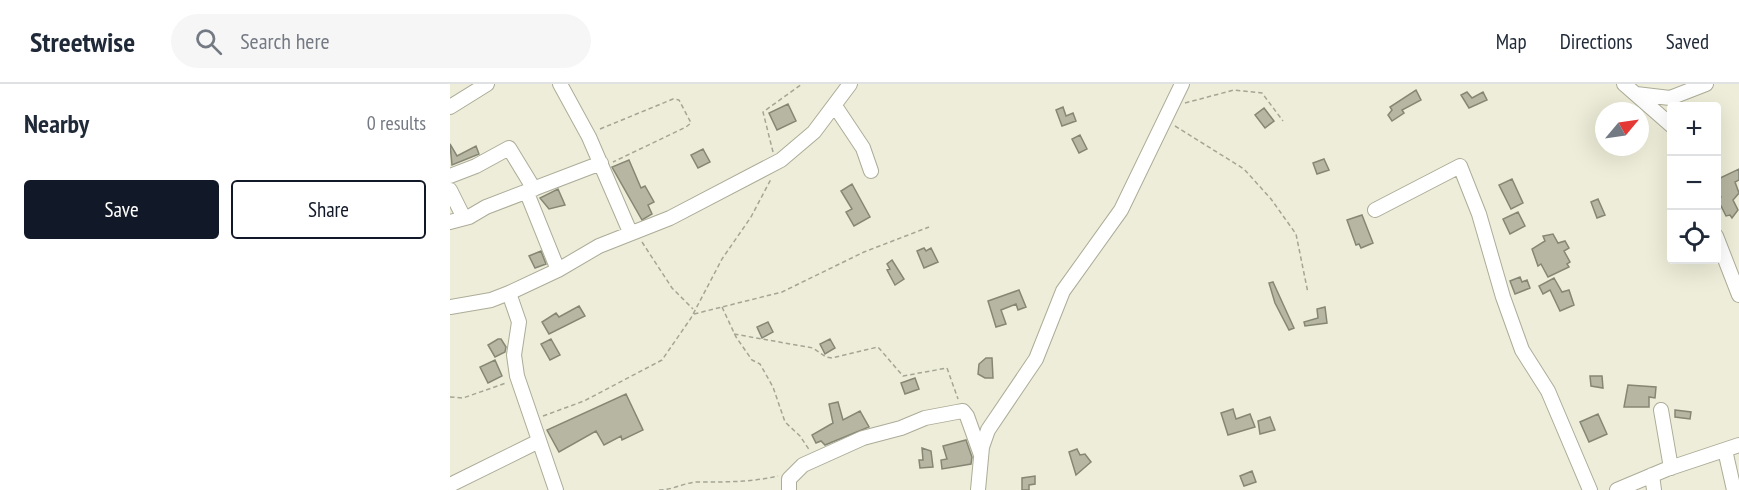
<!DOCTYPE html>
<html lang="en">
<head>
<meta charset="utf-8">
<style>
	:root { --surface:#fff; --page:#f6f6f7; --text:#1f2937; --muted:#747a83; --line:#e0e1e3; --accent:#111827 }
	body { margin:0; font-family:"PT Sans Narrow",sans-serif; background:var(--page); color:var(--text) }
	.controls { position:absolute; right:18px; top:18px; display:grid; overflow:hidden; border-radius:6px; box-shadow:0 6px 24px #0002 }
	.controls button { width:54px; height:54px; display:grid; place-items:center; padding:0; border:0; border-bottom:2px solid var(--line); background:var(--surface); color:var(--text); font:30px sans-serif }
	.compass { position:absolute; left:1145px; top:18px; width:54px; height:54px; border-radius:50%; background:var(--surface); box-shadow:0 6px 24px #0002; rotate:61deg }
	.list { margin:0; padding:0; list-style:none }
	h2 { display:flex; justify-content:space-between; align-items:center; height:78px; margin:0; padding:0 24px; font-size:26px }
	h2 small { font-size:20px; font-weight:400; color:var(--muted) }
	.actions { display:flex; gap:12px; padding:18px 24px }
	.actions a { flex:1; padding:14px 0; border:2px solid var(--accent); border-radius:6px; text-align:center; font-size:21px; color:var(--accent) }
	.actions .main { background:var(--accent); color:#fff }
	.icon { flex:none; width:33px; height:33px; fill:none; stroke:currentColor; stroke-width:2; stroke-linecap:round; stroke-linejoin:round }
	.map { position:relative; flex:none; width:1289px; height:406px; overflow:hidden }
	header { display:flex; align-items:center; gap:36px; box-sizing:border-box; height:84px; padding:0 30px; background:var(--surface); border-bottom:2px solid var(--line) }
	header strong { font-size:28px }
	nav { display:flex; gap:33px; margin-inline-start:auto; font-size:21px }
	.search { width:420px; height:54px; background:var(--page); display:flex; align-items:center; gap:15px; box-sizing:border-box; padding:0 21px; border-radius:33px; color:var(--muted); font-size:22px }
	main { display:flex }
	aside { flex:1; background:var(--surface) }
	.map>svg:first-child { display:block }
	.building { fill:#b6b6a2; stroke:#868674; stroke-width:1.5 }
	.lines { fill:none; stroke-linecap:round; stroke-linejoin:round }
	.minor-casing { stroke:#acac98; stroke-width:16 }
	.path { stroke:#a5a595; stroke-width:1.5; stroke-dasharray:4.5 3; stroke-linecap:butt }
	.minor { stroke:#fff; stroke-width:14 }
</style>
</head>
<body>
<header>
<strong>Streetwise</strong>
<div class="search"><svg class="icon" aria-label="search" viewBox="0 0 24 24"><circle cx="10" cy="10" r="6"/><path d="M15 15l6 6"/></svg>Search here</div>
<nav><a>Map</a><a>Directions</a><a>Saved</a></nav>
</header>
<main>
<aside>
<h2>Nearby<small>0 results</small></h2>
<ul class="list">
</ul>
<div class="actions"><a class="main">Save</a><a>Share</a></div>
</aside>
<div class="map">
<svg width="1289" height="406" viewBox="0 0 1289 406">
	<rect width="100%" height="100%" fill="#ededd9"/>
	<!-- building -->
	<path class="building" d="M966 6 971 16 952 26 954 29 942 37 938 31 942 26 940 23Z
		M1017 8 1022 14 1033 8 1037 16 1019 24 1011 11Z
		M338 20 346 37 327 46 319 29Z
		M613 23 616 32 623 29 626 37 612 42 606 26Z
		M814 24 824 37 815 44 805 31Z
		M630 51 637 65 629 69 622 55Z
		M0 60 7 72 26 62 29 70 2 81Z
		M253 65 260 78 248 84 241 71Z
		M874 75 879 86 867 90 863 79Z
		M179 76 191 104 195 102 204 118 198 121 202 130 192 136 162 83Z
		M1289 85V96L1285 98 1289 109 1283 116 1288 126 1282 134 1280 131 1276 132 1271 122 1266 124V115L1271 113 1266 105V96Z
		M1062 95 1073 119 1061 125 1049 101Z
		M402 100 420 133 404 142 396 128 402 125 391 107Z
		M108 105 115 121 99 125 90 114Z
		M1148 115 1155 131 1147 134 1141 118Z
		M1068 128 1075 142 1060 150 1053 135Z
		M912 131 923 159 911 164 909 160 906 161 897 136Z
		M1103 150 1108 159 1115 157 1119 164 1114 167 1120 178 1117 180 1119 183 1098 193 1091 180 1088 182 1082 165 1095 157 1093 152Z
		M474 164 476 167 481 164 488 178 474 184 467 167Z
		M91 167 96 180 85 184 79 172Z
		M442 176 454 195 445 201 437 186 440 185 437 180Z
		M1070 193 1072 198 1077 196 1080 204 1065 210 1060 197Z
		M1104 194 1112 208 1119 206 1124 221 1110 227 1100 206 1093 210 1089 202Z
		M823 198 844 244 839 246 825 219 819 199Z
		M569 206 576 223 568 226 566 220 551 226 556 240 546 243 538 217Z
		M129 222 135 232 99 250 92 238 106 229 109 233Z
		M875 223 877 239 855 242 854 238 868 234 867 225Z
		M318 238 323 248 312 254 307 243Z
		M48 255H51L56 263 55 268 45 273 38 261Z
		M101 255 110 271 100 276 91 260Z
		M380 255 385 264 375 270 370 260Z
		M536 274H542L543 294H535L528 290 529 280Z
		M45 276 52 292 38 299 30 283Z
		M1140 292H1152L1153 304 1141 302Z
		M465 294 469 305 455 310 451 299Z
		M1178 301 1206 303 1205 314 1199 313V323H1174Z
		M176 310 193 346 172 356 171 352 154 361 146 347 109 368 97 346Z
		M388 318 393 336 410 327 419 343 375 361 371 357 366 359 362 351 383 339 379 320Z
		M783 325 786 335 800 330 805 343 778 351 771 329Z
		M1225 326 1241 328 1240 335 1225 333Z
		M1148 330 1157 350 1139 358 1130 338Z
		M820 333 825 346 810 350 808 337Z
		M516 356 522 373 521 380 492 385 491 376 497 375 493 362Z
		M472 364 481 367 483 383 470 384 469 376H473Z
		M627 365 630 371 635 370 641 378 626 391 619 368Z
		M802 387 806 398 794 402 790 392Z
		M585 392V400L579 401V406H572V394Z"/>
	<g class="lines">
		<defs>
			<path id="minor" d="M110 0 139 53 180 148
				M1174 0 1222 42
				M1186 10 1220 14 1256 0
				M385 22 413 64 421 87
				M0 23 37 0
				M0 92 26 82 59 64 84 105
				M0 106 14 134
				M77 109 108 186
				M925 126 1010 82 1029 130 1053 213 1072 266 1098 307 1140 406
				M0 138 19 133 36 123 151 79
				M1266 152 1289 211
				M59 209 69 238 64 271 67 292 106 406
				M0 223 41 216 59 209 108 186 149 162 220 134 331 76 364 48 400 0
				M1211 326 1221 384
				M1275 366 1284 406
				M1202 391 1204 406
				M0 401 87 358
				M339 406V395L353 381 413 354 451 344 475 334 507 328 513 327 517 332 531 371
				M528 406 532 363 538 346 586 275 613 207 671 126 732 0
				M1167 406 1217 385 1289 361"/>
		</defs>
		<!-- minor casing -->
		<use href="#minor" class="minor-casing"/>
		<!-- path -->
		<path class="path" d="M735 19 784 6 812 9 833 37
			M725 42 794 85 821 115 846 150 858 209
			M150 45 223 15 229 16 241 39 236 43 163 78
			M323 68 313 28 352 0
			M192 158 222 204 243 225
			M272 223 286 253 302 276 310 280 323 303 335 338 350 352 360 367
			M244 230 332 208 414 168 479 143
			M284 250 363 264 376 273 382 274 428 263 453 292 497 284 508 315
			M0 313 13 314 56 299
			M93 332 134 317 212 276 241 234 272 175 301 133 321 95
			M209 406C224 406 237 397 251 398 278 398 302 398 328 392"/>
		<!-- minor -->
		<use href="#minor" class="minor"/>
	</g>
</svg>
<div class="controls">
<button>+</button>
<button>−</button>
<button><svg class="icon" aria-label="locate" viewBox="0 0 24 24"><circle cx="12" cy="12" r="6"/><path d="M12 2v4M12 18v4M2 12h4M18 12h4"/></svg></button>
</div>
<svg class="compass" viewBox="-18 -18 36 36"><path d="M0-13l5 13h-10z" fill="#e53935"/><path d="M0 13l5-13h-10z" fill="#747a83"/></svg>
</div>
</main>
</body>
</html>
